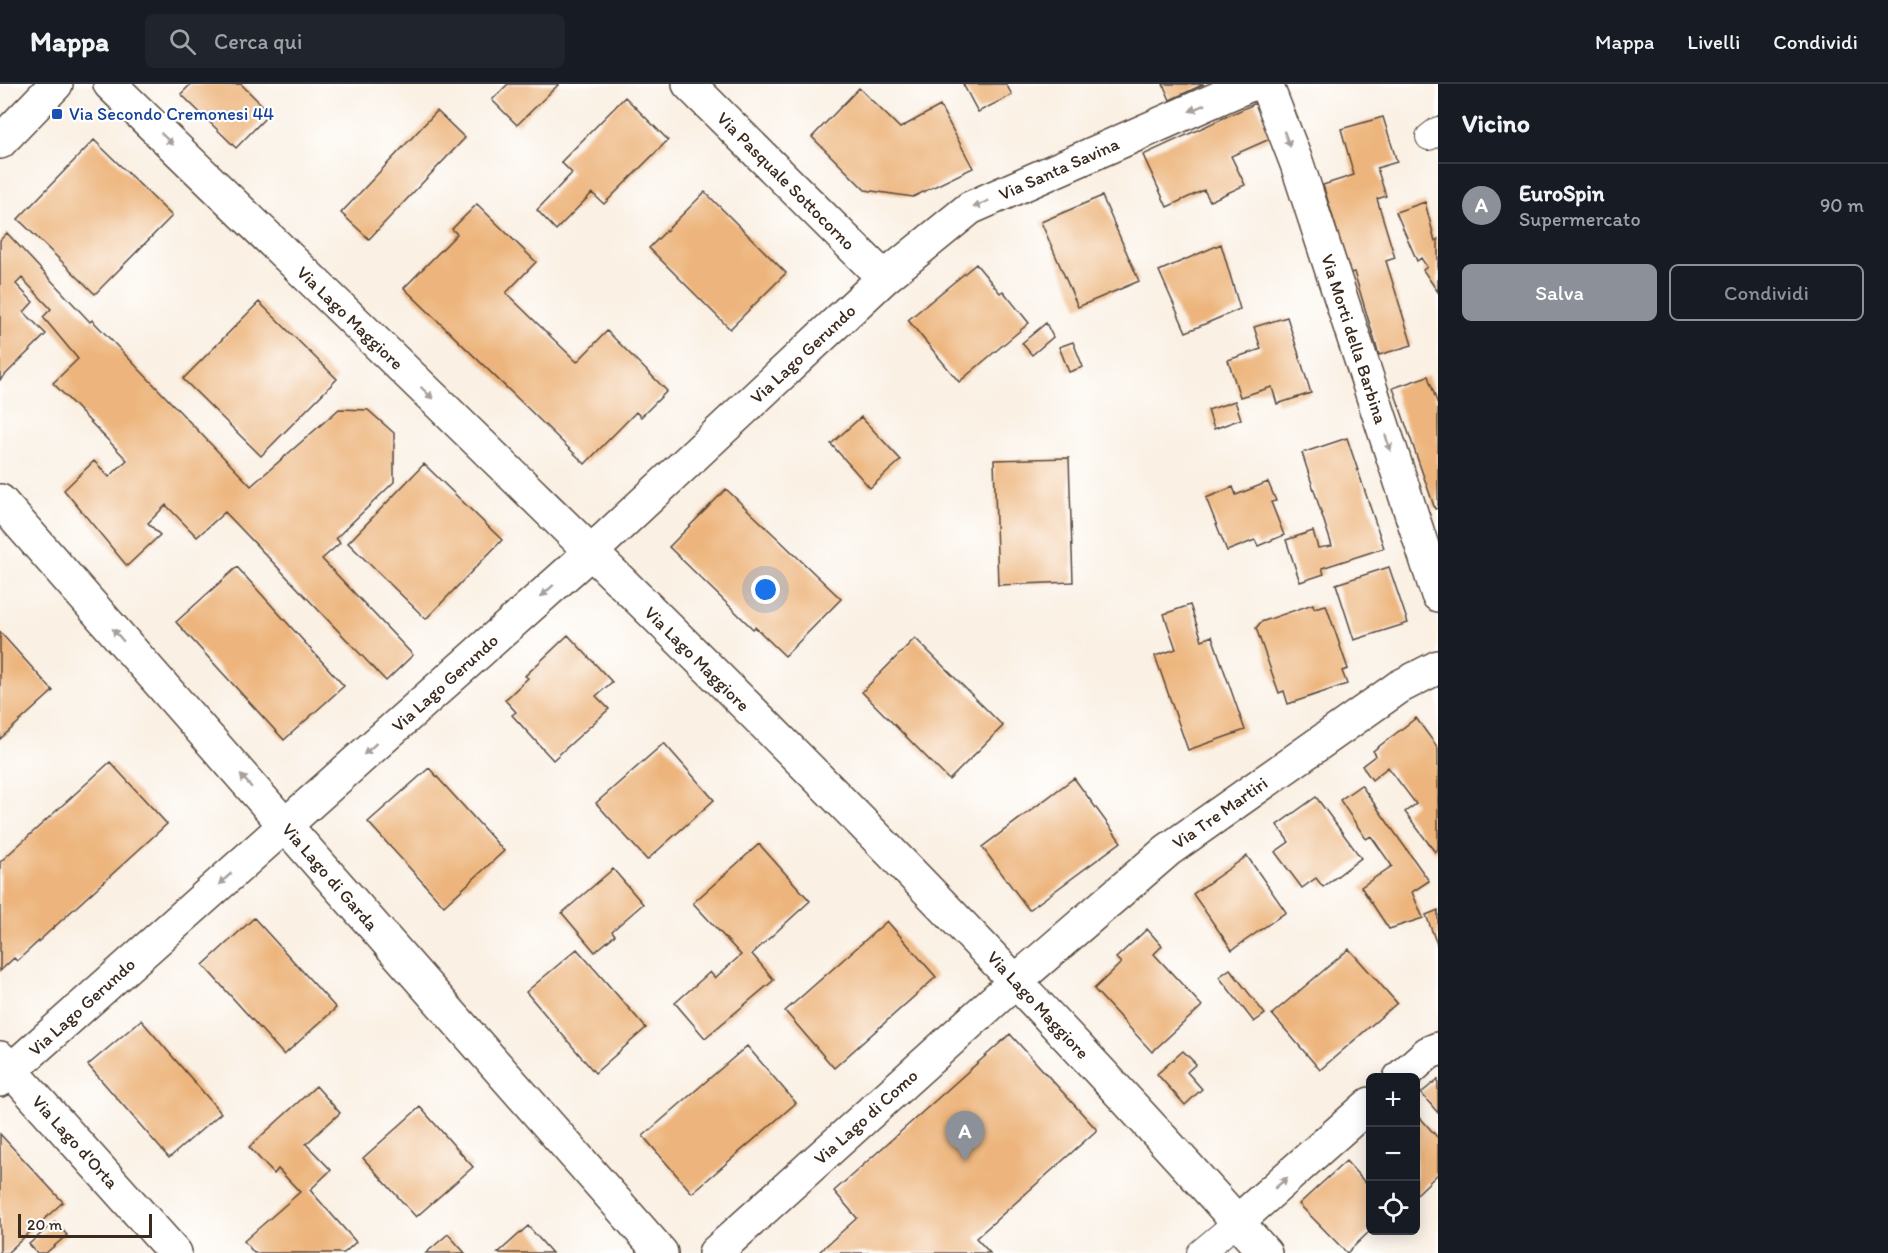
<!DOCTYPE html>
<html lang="it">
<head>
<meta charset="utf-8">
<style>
	:root { --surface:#171b24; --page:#20242c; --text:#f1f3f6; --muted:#9ea1a6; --line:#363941; --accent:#8c9099 }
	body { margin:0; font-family:Itim,sans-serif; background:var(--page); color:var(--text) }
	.controls { position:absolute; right:18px; bottom:18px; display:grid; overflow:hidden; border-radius:9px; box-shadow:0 3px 15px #0003 }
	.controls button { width:54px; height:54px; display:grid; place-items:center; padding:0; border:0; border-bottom:2px solid var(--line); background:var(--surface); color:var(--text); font:30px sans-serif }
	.scale { position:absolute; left:18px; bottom:15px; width:134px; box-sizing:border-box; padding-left:6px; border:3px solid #3b2a1e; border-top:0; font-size:16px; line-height:21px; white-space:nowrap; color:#3b2a1e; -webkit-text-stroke:4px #fff; paint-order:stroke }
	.you { position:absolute; left:766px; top:506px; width:21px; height:21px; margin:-15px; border:4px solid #fff; border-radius:50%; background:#1a73e8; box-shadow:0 0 0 9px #1a73e833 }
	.badge { display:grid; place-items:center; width:39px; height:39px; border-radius:50%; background:var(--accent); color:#fff; font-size:20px; font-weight:700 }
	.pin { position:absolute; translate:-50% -50px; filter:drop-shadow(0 2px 3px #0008) }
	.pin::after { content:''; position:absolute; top:32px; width:21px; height:18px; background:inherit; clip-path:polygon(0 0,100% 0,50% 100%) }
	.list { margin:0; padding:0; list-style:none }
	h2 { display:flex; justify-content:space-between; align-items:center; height:78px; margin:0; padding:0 24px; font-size:26px }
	h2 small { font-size:20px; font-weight:400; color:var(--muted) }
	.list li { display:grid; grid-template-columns:39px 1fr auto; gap:18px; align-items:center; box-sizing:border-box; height:84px; padding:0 24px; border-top:2px solid var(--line) }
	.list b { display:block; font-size:22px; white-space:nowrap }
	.list p { margin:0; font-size:20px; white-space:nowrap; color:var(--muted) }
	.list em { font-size:20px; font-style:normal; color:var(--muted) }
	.actions { display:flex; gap:12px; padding:18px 24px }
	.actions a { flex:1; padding:14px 0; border:2px solid var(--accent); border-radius:9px; text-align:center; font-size:21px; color:var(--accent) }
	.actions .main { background:var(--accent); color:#fff }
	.icon { flex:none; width:33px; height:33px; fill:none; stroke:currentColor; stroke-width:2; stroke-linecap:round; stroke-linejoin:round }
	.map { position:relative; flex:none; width:1438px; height:1169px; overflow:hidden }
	header { display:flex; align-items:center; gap:36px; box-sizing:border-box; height:84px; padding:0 30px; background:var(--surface); border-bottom:2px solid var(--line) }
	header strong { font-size:28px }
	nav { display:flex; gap:33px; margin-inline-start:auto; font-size:21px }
	.search { width:420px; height:54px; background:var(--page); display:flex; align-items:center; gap:15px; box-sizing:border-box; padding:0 21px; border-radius:9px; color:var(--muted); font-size:22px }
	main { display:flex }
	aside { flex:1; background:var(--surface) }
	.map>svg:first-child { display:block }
	.building { fill:#edb57d }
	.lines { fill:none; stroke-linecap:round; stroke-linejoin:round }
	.service-casing { stroke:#58483c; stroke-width:28 }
	.minor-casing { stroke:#58483c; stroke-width:36 }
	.tertiary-casing { stroke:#58483c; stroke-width:36 }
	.service { stroke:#fff; stroke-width:26 }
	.minor { stroke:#fff; stroke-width:33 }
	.tertiary { stroke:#fff; stroke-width:33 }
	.oneway { fill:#a79f9a }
	.transit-dot { fill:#1a4fb4; stroke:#fff; stroke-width:2 }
	.labels { text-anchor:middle; stroke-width:4.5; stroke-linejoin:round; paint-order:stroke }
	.transit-label { font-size:18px; fill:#164399; stroke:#fff; text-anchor:start }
	.street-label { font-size:18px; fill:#3b2a1e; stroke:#fff }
</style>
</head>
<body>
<header>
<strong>Mappa</strong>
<div class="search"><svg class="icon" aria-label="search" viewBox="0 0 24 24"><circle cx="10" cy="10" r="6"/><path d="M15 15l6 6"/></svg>Cerca qui</div>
<nav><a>Mappa</a><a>Livelli</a><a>Condividi</a></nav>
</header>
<main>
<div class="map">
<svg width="1438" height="1169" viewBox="0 0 1438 1169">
	<rect width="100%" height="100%" fill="#fff"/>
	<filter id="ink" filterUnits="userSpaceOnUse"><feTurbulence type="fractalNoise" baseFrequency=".0167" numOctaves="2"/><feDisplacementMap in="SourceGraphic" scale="12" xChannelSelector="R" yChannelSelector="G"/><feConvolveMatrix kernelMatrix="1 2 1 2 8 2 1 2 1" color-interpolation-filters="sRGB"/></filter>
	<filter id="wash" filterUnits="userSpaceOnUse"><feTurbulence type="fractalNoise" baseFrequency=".008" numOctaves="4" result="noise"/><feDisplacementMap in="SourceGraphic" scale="24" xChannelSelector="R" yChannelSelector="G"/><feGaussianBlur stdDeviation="1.35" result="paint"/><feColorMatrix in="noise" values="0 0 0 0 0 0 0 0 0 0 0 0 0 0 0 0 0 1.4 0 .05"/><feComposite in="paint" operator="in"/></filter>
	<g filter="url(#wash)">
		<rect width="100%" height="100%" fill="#faf0e3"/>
		<g id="blocks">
			<!-- building -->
			<path class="building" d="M191 0H241L270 29 236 64 181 10Z
				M508 0H559L517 41 492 16Z
				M963 0H1006L1012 11 978 28Z
				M1163 0H1204L1170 16Z
				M859 4 900 44 940 22 973 84 913 113 865 106 812 53Z
				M625 13 668 56 604 120 592 109 556 146 537 126 572 89 561 78Z
				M1256 19 1272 54 1231 72 1245 101 1210 117 1204 106 1167 123 1143 71Z
				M437 27 465 54 369 155 341 129Z
				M1383 33 1397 78 1377 84 1386 112 1377 115 1395 174 1386 177 1412 261 1379 271 1354 188 1350 189 1323 101 1354 91 1341 45Z
				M94 56 172 132 95 210 18 135Z
				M705 108 786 189 730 245 649 164Z
				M1102 112 1139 197 1078 223 1041 138Z
				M1425 118 1435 157 1438 155V208L1423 186 1427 183 1421 174 1417 177 1396 128Z
				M477 120 536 178 506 209 577 278 607 247 667 307 641 333 636 328 585 380 404 204 457 150 452 145Z
				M7 149 90 238 92 236 251 402 339 325 368 326 394 349V398L336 454 340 459 322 475 413 571 386 597 225 428 197 453 166 421 148 439 160 451 127 482 64 406 94 377 109 393 127 376 53 299 78 275 43 233 51 225 22 194 16 200 33 218 24 228 46 250 0 296V156Z
				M1221 160 1240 225 1186 248 1159 187Z
				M976 180 1000 209 1003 207 1029 239 959 298 908 236Z
				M259 218 337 295 261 372 183 295Z
				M1287 233 1311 309 1277 320 1272 303 1240 313 1228 276 1261 265 1254 243Z
				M1046 239 1053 253 1032 271 1022 259Z
				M1073 258 1083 283 1069 288 1059 263Z
				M1428 292 1438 321V424L1435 425 1393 304Z
				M1235 317 1241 335 1214 345 1208 326Z
				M861 333 901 376 870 404 831 360Z
				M1347 354 1384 464 1322 484 1324 490 1300 498 1286 456 1313 447 1318 464 1332 462 1302 369Z
				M1069 374 1073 498 998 501 994 376Z
				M424 380 502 456 426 535 348 459Z
				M1268 398 1276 417 1271 418 1284 451 1258 462 1255 456 1227 467 1206 414 1233 403 1236 411Z
				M726 405 841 515 785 572 755 543 753 545 669 463Z
				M237 483 344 602 284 656 176 538Z
				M1389 483 1408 539 1354 556 1336 500Z
				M1313 520 1314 524 1326 521 1348 585 1342 587 1347 600 1288 620 1284 607 1279 609 1256 544 1261 538Z
				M1190 521 1202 556 1212 552 1245 646 1188 666 1155 572 1176 565 1164 530Z
				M0 548 53 607 0 655Z
				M568 551 612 598 596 612 609 625 553 676 512 631 516 628 505 616 528 594 525 592Z
				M915 554 1003 642 949 696 862 608Z
				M1416 634 1438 664V765L1435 768 1405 728 1416 720 1388 683 1372 696 1362 682 1376 671 1373 667Z
				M664 659 714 716 647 776 596 719Z
				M110 678 167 740 17 877 14 874 0 887V778Z
				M429 684 504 767 444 822 368 738Z
				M1074 694 1121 758 1029 826 982 763Z
				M1361 701 1429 797 1412 808 1423 834 1389 845 1361 803 1392 782 1371 752 1366 755 1340 716Z
				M1316 713 1361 774 1323 803 1316 794 1302 804 1275 768 1289 758 1277 741Z
				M759 760 810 817 752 870 774 896 705 954 675 919 710 888 715 894 741 871 693 819Z
				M1247 772 1286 828 1232 866 1193 810Z
				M613 785 643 820 612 847 615 851 595 868 562 829Z
				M1438 826V863L1426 831Z
				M254 834 336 924 284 971 203 881Z
				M887 837 936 893 834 984 785 927Z
				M1147 845 1162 862 1154 870 1202 922 1152 968 1094 905 1121 879 1116 874Z
				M577 865 646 944 595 989 526 908Z
				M1349 865 1397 919 1320 986 1272 930Z
				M1230 885 1265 930 1254 938 1219 893Z
				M141 936 221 1029 169 1074 88 981Z
				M1010 950 1097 1046 976 1154 990 1169H818L857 1134 834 1107Z
				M747 962 796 1019 692 1109 643 1052Z
				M1183 967 1196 980 1187 988 1202 1005 1185 1021 1157 990Z
				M1438 995V1029L1421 1009Z
				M316 1002 340 1029 306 1060 331 1086 310 1106 356 1158 344 1169H254L244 1157 300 1108 278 1085 274 1090 249 1063Z
				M420 1023 473 1083 416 1133 363 1074Z
				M1416 1029 1438 1054V1090L1416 1111Z
				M0 1050 63 1118 7 1169H0Z
				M1346 1077 1370 1104V1147L1347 1169 1299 1120Z
				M55 1138 67 1151 46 1169H37L29 1160Z
				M528 1142 552 1169H498Z
				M448 1150 465 1169H426Z"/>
		</g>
	</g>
	<g filter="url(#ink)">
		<use href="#blocks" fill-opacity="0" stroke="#58483c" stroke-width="1.5"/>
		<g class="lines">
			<defs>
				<path id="service" d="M1429 53 1438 46
					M1200 1169 1237 1138"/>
				<path id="minor" d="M110 0C502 382 902 759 1265 1169
					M689 0 884 194
					M1266 0 1297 80 1438 511
					M0 417 661 1169
					M0 974 175 1169
					M1400 994 1428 969 1438 965
					M0 996 591 468 884 194 970 124 1251 0
					M1237 1138 1370 1020
					M715 1169 1017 896 1168 766 1399 603 1438 583"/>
				<path id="tertiary" d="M0 58 56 0"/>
			</defs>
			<!-- service casing -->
			<use href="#service" class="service-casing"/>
			<!-- minor casing -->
			<use href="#minor" class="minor-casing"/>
			<!-- tertiary casing -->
			<use href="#tertiary" class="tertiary-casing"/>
			<!-- service -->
			<use href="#service" class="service"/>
			<!-- minor -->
			<use href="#minor" class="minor"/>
			<!-- tertiary -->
			<use href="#tertiary" class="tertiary"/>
		</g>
		<!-- one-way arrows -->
		<defs><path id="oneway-solid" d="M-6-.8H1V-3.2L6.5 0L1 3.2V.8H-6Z" transform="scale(1.5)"/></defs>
		<g class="oneway">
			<use href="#oneway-solid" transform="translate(1197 24) rotate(156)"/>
			<use href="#oneway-solid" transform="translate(167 55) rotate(44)"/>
			<use href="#oneway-solid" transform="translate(1287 55) rotate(69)"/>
			<use href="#oneway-solid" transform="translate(981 120) rotate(156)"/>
			<use href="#oneway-solid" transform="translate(427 309) rotate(44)"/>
			<use href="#oneway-solid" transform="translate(1388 359) rotate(72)"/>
			<use href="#oneway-solid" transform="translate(547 507) rotate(138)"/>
			<use href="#oneway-solid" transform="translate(118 551) rotate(-131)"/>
			<use href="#oneway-solid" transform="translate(370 665) rotate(138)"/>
			<use href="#oneway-solid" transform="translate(246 697) rotate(-131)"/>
			<use href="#oneway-solid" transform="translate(225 795) rotate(138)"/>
			<use href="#oneway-solid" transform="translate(1281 1099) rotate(-41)"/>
		</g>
	</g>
	<!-- markers -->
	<rect class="transit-dot" x="51" y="24" width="12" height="12" rx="3"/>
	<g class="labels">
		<!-- transit labels -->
		<g class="transit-label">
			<text x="69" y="36">Via Secondo Cremonesi 44</text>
		</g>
		<!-- street labels -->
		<g class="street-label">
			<text transform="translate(1059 85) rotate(-24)" y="6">Via Santa Savina</text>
			<text transform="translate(786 97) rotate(45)" y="6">Via Pasquale Sottocorno</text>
			<text transform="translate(350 234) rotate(44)" y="6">Via Lago Maggiore</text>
			<text transform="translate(1354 255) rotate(72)" y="6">Via Morti della Barbina</text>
			<text transform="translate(803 270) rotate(-43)" y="6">Via Lago Gerundo</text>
			<text transform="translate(697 575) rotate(45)" y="6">Via Lago Maggiore</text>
			<text transform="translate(445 599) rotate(-42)" y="6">Via Lago Gerundo</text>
			<text transform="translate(1220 729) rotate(-35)" y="6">Via Tre Martiri</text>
			<text transform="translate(330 793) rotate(49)" y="6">Via Lago di Garda</text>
			<text transform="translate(1038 921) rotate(47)" y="6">Via Lago Maggiore</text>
			<text transform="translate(82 923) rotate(-42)" y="6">Via Lago Gerundo</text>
			<text transform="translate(866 1033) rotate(-42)" y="6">Via Lago di Como</text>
			<text transform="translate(75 1058) rotate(48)" y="6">Via Lago d'Orta</text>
		</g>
	</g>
</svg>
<div class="controls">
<button>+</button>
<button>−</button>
<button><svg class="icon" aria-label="locate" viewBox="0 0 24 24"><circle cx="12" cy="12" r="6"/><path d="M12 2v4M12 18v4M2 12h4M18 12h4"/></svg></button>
</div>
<div class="scale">20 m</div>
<div class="you"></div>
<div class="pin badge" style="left:965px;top:1077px">A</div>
</div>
<aside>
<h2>Vicino<small></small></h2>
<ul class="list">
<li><span class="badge">A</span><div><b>EuroSpin</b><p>Supermercato</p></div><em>90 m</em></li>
</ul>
<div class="actions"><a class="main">Salva</a><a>Condividi</a></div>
</aside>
</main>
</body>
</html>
